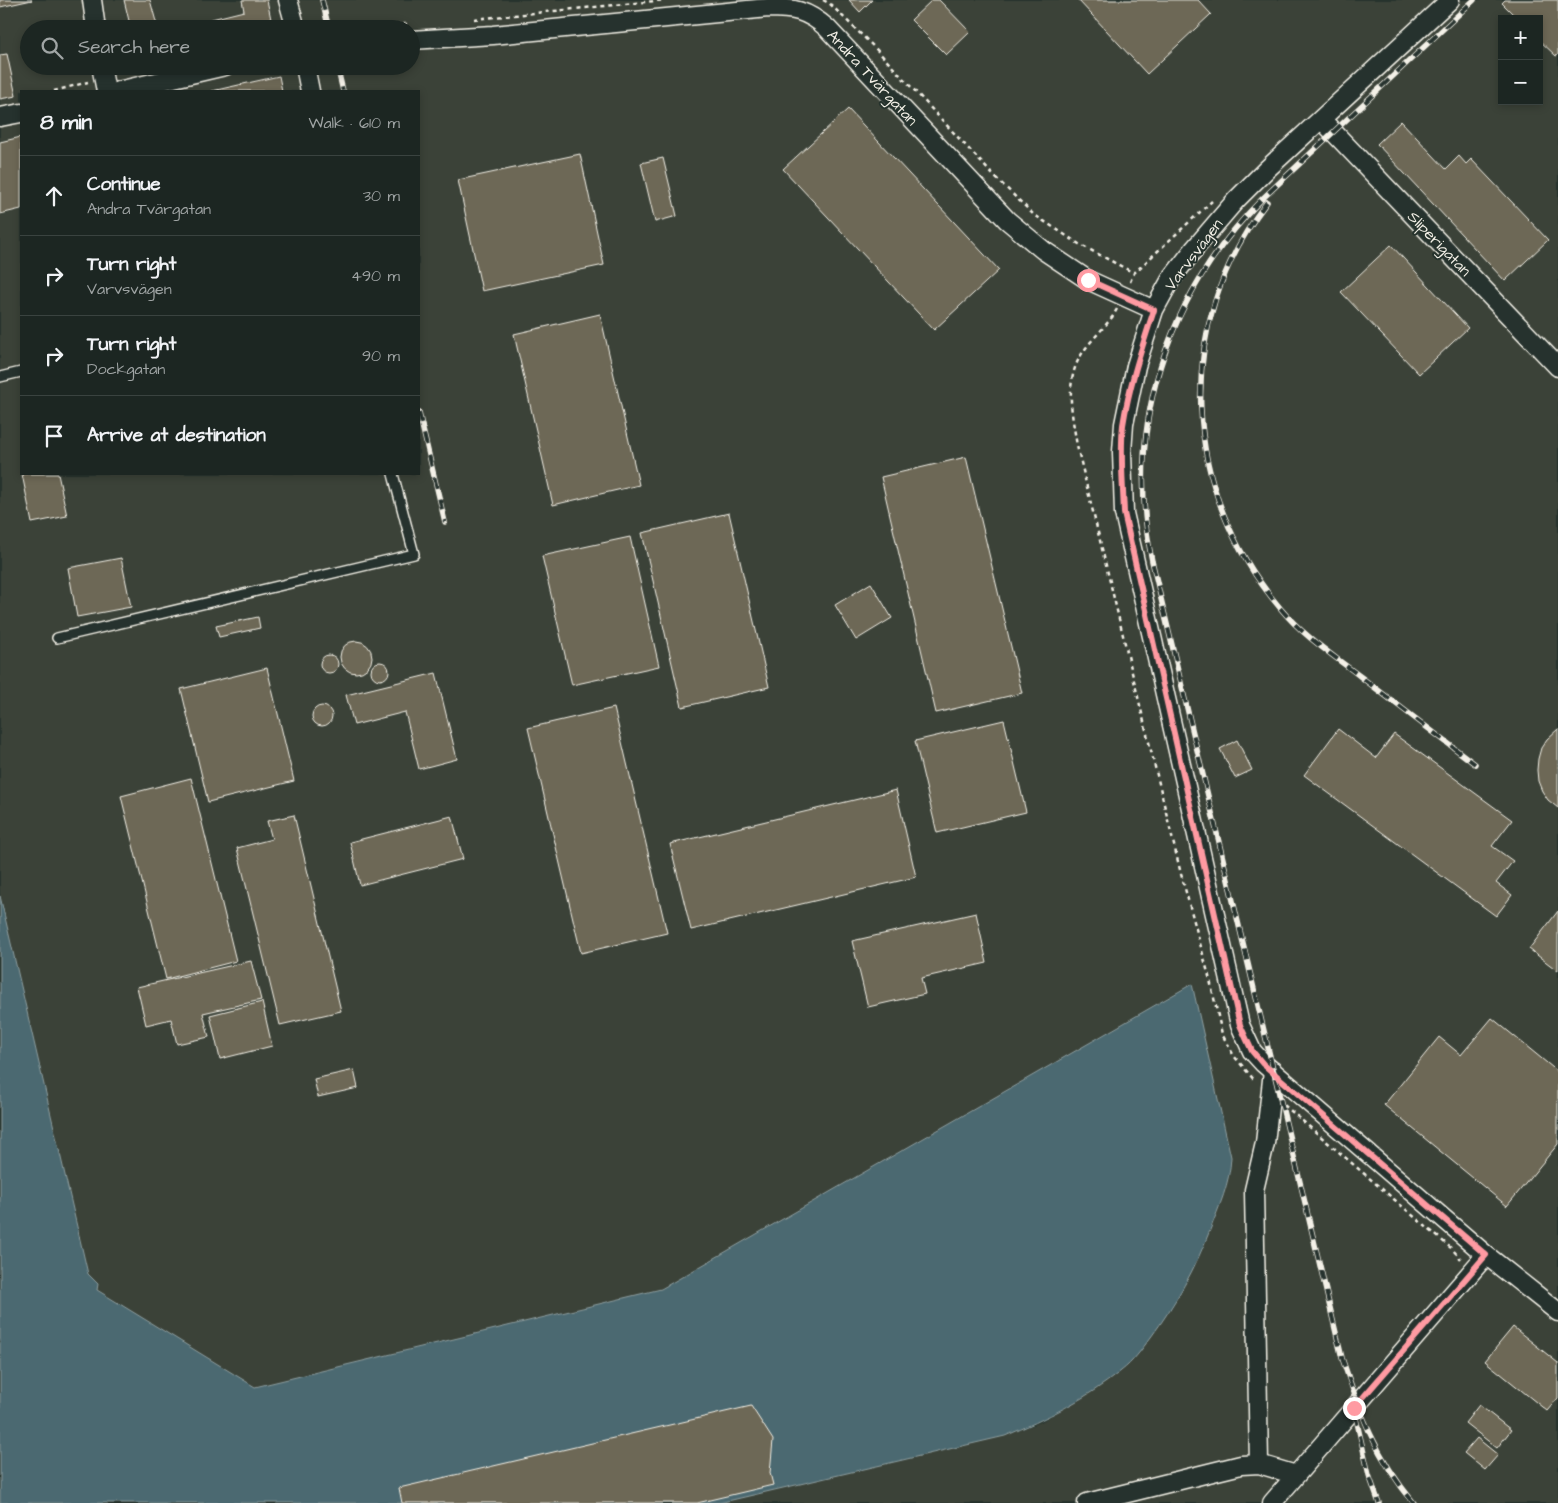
<!DOCTYPE html>
<html lang="en">
<head>
<meta charset="utf-8">
<style>
	:root { --surface:#1c2622; --page:#29322f; --text:#f1f3f6; --muted:#a0a5a5; --line:#3a4340 }
	body { margin:0; font-family:"Architects Daughter",sans-serif; background:var(--page); color:var(--text) }
	.controls { position:absolute; right:15px; top:15px; display:grid; overflow:hidden; border-radius:0px; box-shadow:0 2px 8px #0003 }
	.controls button { width:45px; height:45px; display:grid; place-items:center; padding:0; border:0; border-bottom:1px solid var(--line); background:var(--surface); color:var(--text); font:25px sans-serif }
	.stop { position:absolute; width:15px; height:15px; margin:-11px; border:4px solid #ff9aa2; border-radius:50%; background:#fff }
	.stop.end { background:#ff9aa2; border-color:#fff; box-shadow:0 1px 5px #0008 }
	.list { margin:0; padding:0; list-style:none }
	h2 { display:flex; justify-content:space-between; align-items:center; height:65px; margin:0; padding:0 20px; font-size:21px }
	h2 small { font-size:16px; font-weight:400; color:var(--muted) }
	.list li { display:grid; grid-template-columns:32px 1fr auto; gap:15px; align-items:center; box-sizing:border-box; height:80px; padding:0 20px; border-top:1px solid var(--line) }
	.list b { display:block; font-size:19px; white-space:nowrap }
	.list p { margin:0; font-size:16px; white-space:nowrap; color:var(--muted) }
	.list em { font-size:16px; font-style:normal; color:var(--muted) }
	.icon { flex:none; width:28px; height:28px; fill:none; stroke:currentColor; stroke-width:2; stroke-linecap:round; stroke-linejoin:round }
	.map { position:relative; flex:none; width:1558px; height:1503px; overflow:hidden }
	.search { position:absolute; background:var(--surface); box-shadow:0 2px 8px #0003; left:20px; top:20px; width:400px; height:55px; display:flex; align-items:center; gap:12px; box-sizing:border-box; padding:0 18px; border-radius:28px; color:var(--muted); font-size:19px }
	.panel { position:absolute; background:var(--surface); box-shadow:0 2px 8px #0003; left:20px; top:90px; width:400px; height:385px; border-radius:0px }
	.map>svg:first-child { display:block }
	.built { fill:#3b4339; fill-rule:evenodd }
	.water { fill:#4b6971; stroke:#8f9fa1 }
	.building { fill:#6d6856; stroke:#f4f1e8 }
	.lines { fill:none; stroke-linecap:round; stroke-linejoin:round }
	.service-casing { stroke:#f4f1e8; stroke-width:12 }
	.minor-casing { stroke:#f4f1e8; stroke-width:21 }
	.path { stroke:#f4f1e8; stroke-width:2.5; stroke-dasharray:4 4; stroke-linecap:butt }
	.service { stroke:#26332d; stroke-width:9 }
	.minor { stroke:#26332d; stroke-width:18 }
	.rail-casing { stroke:#f4f1e8; stroke-width:5.5 }
	.rail { stroke:#26332d; stroke-width:4; stroke-dasharray:11; stroke-linecap:butt }
	.route { stroke:#ff9aa2; stroke-width:6 }
	.labels { text-anchor:middle; stroke-width:4; stroke-linejoin:round; paint-order:stroke }
	.street-label { font-size:16px; fill:#f4f1e8; stroke:#26332d }
</style>
</head>
<body>
<div class="map">
<svg width="1558" height="1503" viewBox="0 0 1558 1503">
	<rect width="100%" height="100%" fill="#26332d"/>
	<filter id="ink" filterUnits="userSpaceOnUse"><feTurbulence type="fractalNoise" baseFrequency=".02" numOctaves="2"/><feDisplacementMap in="SourceGraphic" scale="10" xChannelSelector="R" yChannelSelector="G"/><feConvolveMatrix kernelMatrix="1 2 1 2 8 2 1 2 1" color-interpolation-filters="sRGB"/></filter>
	<g filter="url(#ink)">
		<!-- built -->
		<path class="built" d="M0 0H1558V1503H719L1005 1436 1041 1422 1082 1398 1123 1370 1139 1352 1173 1306 1202 1251 1222 1199 1230 1171 1192 984 661 1289 255 1387 97 1290 98 1284 88 1274 0 896ZM1502 19H1539V101H1502ZM29 29H411V66H29ZM21 91H419V474H21Z"/>
		<!-- water -->
		<path class="water" d="M0 896 88 1274 98 1284 97 1290 255 1387 661 1289 1192 984 1231 1157C1230 1183 1219 1207 1210 1230 1195 1269 1176 1303 1151 1337 1142 1349 1133 1362 1121 1371 1086 1399 1046 1419 1005 1436L719 1503H0Z"/>
		<!-- building -->
		<path class="building" d="M0 0H32L0 7Z
			M124 0H150L158 29H131Z
			M242 0H267L273 29H171L244 11Z
			M849 0H872L860 12Z
			M932 0H939L970 32 946 55 911 20Z
			M1078 0H1198L1211 14 1147 74Z
			M1505 0H1558V55L1556 56 1539 40V19H1518L1502 3Z
			M7 54 16 96 0 99V55Z
			M279 76 282 91H212Z
			M848 109 999 270 934 330 783 169Z
			M1401 121 1446 169 1459 156 1466 164 1471 159 1548 240 1505 281 1377 144Z
			M21 137V209L0 214V142Z
			M580 154 604 265 482 291 458 180Z
			M663 158 677 216 655 222 641 163Z
			M1391 245 1468 328 1419 374 1341 292Z
			M600 314 639 485 553 505 514 334Z
			M966 457 1022 693 936 713 881 477Z
			M22 474H58L67 516 32 523Z
			M729 513 769 687 682 707 642 533Z
			M630 537 659 666 572 685 542 556Z
			M121 558 131 607 77 617 68 568Z
			M871 583 892 618 856 640 835 605Z
			M258 617 260 628 219 637 216 626Z
			M340 657a16 16 0 1 1 32 0a16 16 0 1 1-32 0Z
			M320 664a9 9 0 1 1 18 0a9 9 0 1 1-18 0Z
			M371 671a9 9 0 1 1 18 0a9 9 0 1 1-18 0Z
			M267 668 294 781 208 802 181 689Z
			M436 673 457 759 419 769 405 712 354 725 346 695Z
			M312 716a10 10 0 1 1 20 0a10 10 0 1 1-20 0Z
			M614 708 667 933 581 953 528 728Z
			M1004 720 1026 812 937 833 915 741Z
			M1338 729 1376 758 1394 734 1512 820 1492 846 1513 861 1496 883 1512 895 1496 916 1304 775Z
			M1558 729V808L1548 800 1542 791 1538 781 1537 770 1538 759 1541 748 1547 739Z
			M1237 740 1252 770 1235 778 1220 749Z
			M191 778 236 961 166 979 121 796Z
			M896 790 916 877 691 930 670 844Z
			M294 815 341 1011 280 1025 237 848 272 839 267 821Z
			M452 816 463 859 360 885 350 842Z
			M1558 911V971L1529 949Z
			M976 913 987 963 921 978 925 994 868 1007 852 941Z
			M251 961 261 1000 203 1013 209 1037 177 1044 171 1019 146 1025 137 987Z
			M262 1002 272 1046 220 1059 210 1015Z
			M1492 1018 1558 1072V1144L1507 1206 1384 1105 1439 1037 1461 1055Z
			M354 1070 358 1088 318 1097 314 1079Z
			M1513 1327 1558 1363V1398L1547 1411 1485 1361Z
			M1479 1405 1511 1430 1497 1448 1465 1423Z
			M751 1406 773 1440 770 1473 773 1485 697 1503H402L399 1488Z
			M1477 1438 1498 1455 1485 1470 1464 1453Z"/>
		<g class="lines">
			<defs>
				<path id="service" d="M0 377 21 372
					M57 638 414 554 393 474"/>
				<path id="minor" d="M92 0 96 29
					M288 0 296 29
					M1450 0 1266 170 1236 200 1195 248 1171 279 1154 310 1136 366 1124 424 1122 452 1124 513 1240 1025 1252 1051 1263 1063 1486 1255 1558 1312
					M411 40 493 35 768 8C793 8 807 10 827 28L1007 220 1043 250 1088 280 1154 310
					M101 66 106 91
					M305 66 310 91
					M118 91 225 66
					M0 117 21 113
					M1321 119 1558 367
					M1259 1464 1254 1190 1265 1143 1273 1071
					M1087 1503 1241 1465 1259 1464 1296 1475
					M1272 1503 1486 1255"/>
			</defs>
			<!-- service casing -->
			<use href="#service" class="service-casing"/>
			<!-- minor casing -->
			<use href="#minor" class="minor-casing"/>
			<!-- path -->
			<path class="path" d="M823 0 829 3 875 48 993 175 1033 214 1079 244 1134 273 1212 201
				M474 19 665 0
				M316 29 328 26 407 24
				M54 91 88 82
				M1130 282 1134 273
				M1117 309 1113 316C1101 332 1083 347 1076 365 1066 391 1073 420 1077 446L1181 874 1210 980 1222 1034 1234 1056 1255 1081
				M1284 1105 1452 1249 1461 1259"/>
			<!-- service -->
			<use href="#service" class="service"/>
			<!-- minor -->
			<use href="#minor" class="minor"/>
			<defs>
				<path id="rail" d="M322 0 329 29
					M337 66 343 91
					M1267 202C1172 325 1181 492 1281 609 1303 636 1334 656 1361 677 1399 706 1437 735 1475 764
					M419 413 445 522
					M1355 1414 1369 1475 1379 1503
					M1414 1503C1375 1456 1361 1415 1342 1358L1152 561C1124 427 1166 296 1262 199L1474 0"/>
			</defs>
			<!-- rail casing -->
			<use href="#rail" class="rail-casing"/>
			<!-- rail -->
			<use href="#rail" class="rail"/>
		</g>
	</g>
	<g class="lines" filter="url(#ink)">
		<!-- route -->
		<path class="route" d="M1088 280 1154 310C1142 347 1129 386 1123 425 1120 454 1123 484 1124 513L1240 1025 1252 1051 1263 1064 1486 1255 1354 1408"/>
	</g>
	<g class="labels">
		<!-- street labels -->
		<g class="street-label">
			<text transform="translate(873 77) rotate(47)" y="6">Andra Tvärgatan</text>
			<text transform="translate(1440 243) rotate(46)" y="6">Sliperigatan</text>
			<text transform="translate(1193 254) rotate(-53)" y="6">Varvsvägen</text>
		</g>
	</g>
</svg>
<div class="controls">
<button>+</button>
<button>−</button>
</div>
<div class="stop" style="left:1088px;top:280px"></div>
<div class="stop end" style="left:1354px;top:1408px"></div>
<div class="search"><svg class="icon" aria-label="search" viewBox="0 0 24 24"><circle cx="10" cy="10" r="6"/><path d="M15 15l6 6"/></svg>Search here</div>
<section class="panel">
<h2>8 min<small>Walk · 610 m</small></h2>
<ul class="list">
<li><svg class="icon" aria-label="ahead" viewBox="0 0 24 24"><path d="M12 20V5M6 11l6-6 6 6"/></svg><div><b>Continue</b><p>Andra Tvärgatan</p></div><em>30 m</em></li>
<li><svg class="icon" aria-label="right" viewBox="0 0 24 24"><path d="M7 20v-9h11M14 6l5 5-5 5"/></svg><div><b>Turn right</b><p>Varvsvägen</p></div><em>490 m</em></li>
<li><svg class="icon" aria-label="right" viewBox="0 0 24 24"><path d="M7 20v-9h11M14 6l5 5-5 5"/></svg><div><b>Turn right</b><p>Dockgatan</p></div><em>90 m</em></li>
<li><svg class="icon" aria-label="arrive" viewBox="0 0 24 24"><path d="M6 21V4h12l-3 4 3 4H6"/></svg><div><b>Arrive at destination</b></div></li>
</ul>
</section>
</div>
</body>
</html>
